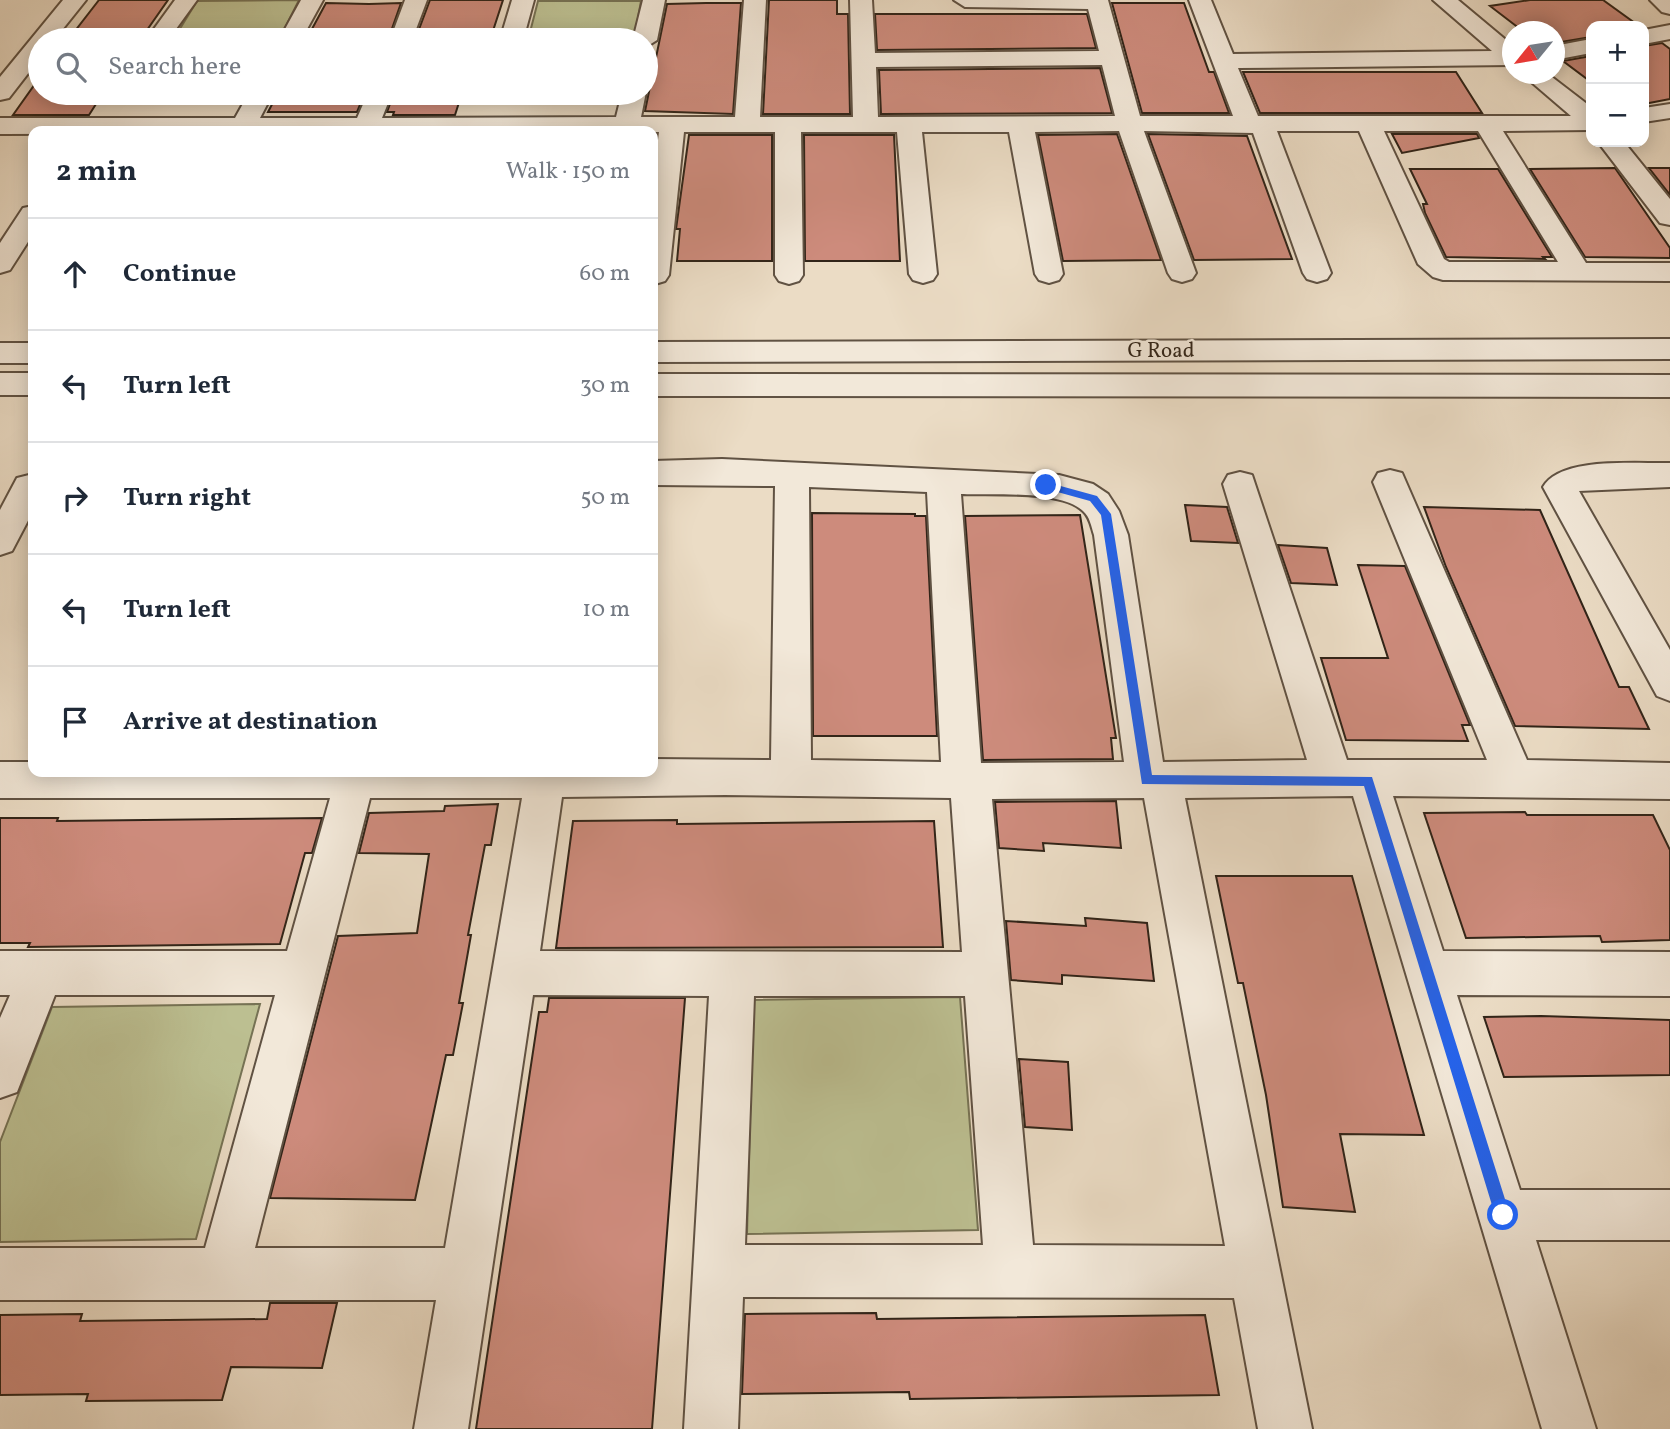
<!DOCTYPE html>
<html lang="en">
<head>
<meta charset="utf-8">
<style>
	:root { --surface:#fff; --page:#f6f6f7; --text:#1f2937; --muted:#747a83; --line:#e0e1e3 }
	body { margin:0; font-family:Vollkorn,serif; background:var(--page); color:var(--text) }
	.controls { position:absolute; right:21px; top:21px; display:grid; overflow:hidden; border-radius:14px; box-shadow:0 4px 18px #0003 }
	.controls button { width:63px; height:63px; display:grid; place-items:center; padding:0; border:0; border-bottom:2px solid var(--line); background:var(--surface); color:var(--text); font:35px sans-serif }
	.compass { position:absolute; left:1502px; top:21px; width:63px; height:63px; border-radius:50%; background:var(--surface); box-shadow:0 4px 18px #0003; rotate:240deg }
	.stop { position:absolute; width:21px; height:21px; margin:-16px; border:5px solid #2563eb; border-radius:50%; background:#fff }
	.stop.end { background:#2563eb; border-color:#fff; box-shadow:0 2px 7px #0008 }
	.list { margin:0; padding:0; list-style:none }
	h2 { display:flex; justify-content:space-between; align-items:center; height:91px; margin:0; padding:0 28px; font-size:30px }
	h2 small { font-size:23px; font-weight:400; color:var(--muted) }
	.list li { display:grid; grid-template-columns:46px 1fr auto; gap:21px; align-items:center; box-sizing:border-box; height:112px; padding:0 28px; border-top:2px solid var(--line) }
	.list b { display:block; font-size:26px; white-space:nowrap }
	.list em { font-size:23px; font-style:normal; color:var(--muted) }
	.icon { flex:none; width:38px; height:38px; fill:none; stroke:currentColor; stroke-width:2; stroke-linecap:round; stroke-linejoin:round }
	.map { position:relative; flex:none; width:1670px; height:1429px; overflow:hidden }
	.search { position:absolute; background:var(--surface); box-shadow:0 4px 18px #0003; left:28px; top:28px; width:630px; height:77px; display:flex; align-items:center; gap:18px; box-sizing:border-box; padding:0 24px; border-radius:38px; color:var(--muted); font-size:26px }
	.panel { position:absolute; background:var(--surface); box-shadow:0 4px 18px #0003; left:28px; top:126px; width:630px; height:651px; border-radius:14px }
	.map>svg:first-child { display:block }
	.green { fill:#bcbf91; stroke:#767254; stroke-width:2 }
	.building { fill:#cd8b7c; stroke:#312418; stroke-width:2 }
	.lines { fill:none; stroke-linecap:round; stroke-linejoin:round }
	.minor-casing { stroke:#605243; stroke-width:4 }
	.tertiary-casing { stroke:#605243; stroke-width:4 }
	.minor { fill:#f2e8d9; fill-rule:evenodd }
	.tertiary { fill:#f2e8d9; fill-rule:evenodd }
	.route { fill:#2563eb }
	.labels { text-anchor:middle; stroke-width:5; stroke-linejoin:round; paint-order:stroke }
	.far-street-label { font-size:21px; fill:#312418; stroke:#f2e8d9 }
</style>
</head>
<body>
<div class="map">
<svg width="1670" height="1429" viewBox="0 0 1670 1429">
	<rect width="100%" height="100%" fill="#ebdcc5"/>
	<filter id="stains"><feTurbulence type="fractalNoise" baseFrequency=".00286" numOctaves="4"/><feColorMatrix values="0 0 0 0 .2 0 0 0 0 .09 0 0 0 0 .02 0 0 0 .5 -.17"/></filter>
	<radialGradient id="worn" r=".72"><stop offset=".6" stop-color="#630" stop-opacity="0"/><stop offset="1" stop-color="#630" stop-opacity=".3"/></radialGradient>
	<!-- green -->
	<path class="green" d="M299 0 279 40H173L197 1Z
		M538 1H641L634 40H528Z
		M960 997 978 1230 747 1234 753 1000Z
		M260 1004 196 1239 0 1242V1142L52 1007Z"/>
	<!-- building -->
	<path class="building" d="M99 0H168L140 40H68Z
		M430 0H503L490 40H415Z
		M769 0H837V14H848L850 114H763Z
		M1530 0H1603L1639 26H1591V37L1555 43V32H1524L1490 6Z
		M326 3 369 4 401 3 388 40H306Z
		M706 3H741L733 114 645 111 667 4Z
		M1112 3H1184L1209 72H1214L1229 113H1142Z
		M875 14H1087L1096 48 877 50Z
		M1662 43 1670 49V99L1644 104V46Z
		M1591 56V82L1563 61Z
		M1100 68 1112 113 881 114 879 70Z
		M1243 72H1456L1482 113H1260Z
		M40 77V93H103L89 115H13Z
		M278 93H365L357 112H268Z
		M394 93H462L455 115H393L394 112H387Z
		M1117 134 1161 260 1063 261 1038 135Z
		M1148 134 1247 136 1292 259 1194 260Z
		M1392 134H1477L1479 138 1402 153Z
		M689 135H772V261H677L680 229H676Z
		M804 135H894L900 261H805Z
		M1615 168 1670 248V258L1585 257 1530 169Z
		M1649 168H1670V195Z
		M1410 169H1498L1552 257H1543L1545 259 1446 257 1425 213 1423 204H1427Z
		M1185 505 1227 507 1238 543 1191 541Z
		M1424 507 1540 510 1619 687H1629L1649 729 1515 726 1446 567Z
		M812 513 915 514V516H926L937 736H813Z
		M1080 515 1116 738H1111L1113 759 983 760 965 516Z
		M1278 545 1327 548 1337 585 1291 583Z
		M1358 565 1405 566 1470 725H1462L1468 741 1346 740 1321 658H1388Z
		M1116 801 1121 848 1043 843 1044 851 999 848 995 802Z
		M498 804 491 845H485L468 935H471L459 1003H463L453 1055H446L415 1200 270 1198 338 936 417 933 429 854 359 853 369 813 444 811 445 806Z
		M1525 812 1527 815H1653L1670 850V940L1602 942 1600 936 1466 938 1424 813Z
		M0 818H58L57 821 322 818 312 853H305L280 944 28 947 30 943H0Z
		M677 820V824L934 821 943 947 556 948 573 821Z
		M1216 876H1352L1424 1135 1340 1134 1355 1212 1283 1207 1266 1095 1243 983H1238Z
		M1085 918 1147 923 1154 981 1062 975V984L1011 980 1006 921 1086 926Z
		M549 998H685L652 1429H476L539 1012H547Z
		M1541 1016 1670 1020V1075L1504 1077 1484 1017Z
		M1019 1059 1068 1062 1072 1130 1025 1127Z
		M270 1303H337L322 1368 231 1367 222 1400 86 1401 88 1394 0 1395V1315L82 1314 80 1321 267 1319Z
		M876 1313 877 1319 1205 1315 1219 1395 910 1399 909 1392 742 1394 745 1314Z"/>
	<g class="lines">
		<defs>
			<path id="minor" d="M63 0H86L54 40H40V58L9 98 0 100V77Z
				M175 0H197L168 40H146Z
				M301 0H323L301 40H279Z
				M405 0H427L412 40H390Z
				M512 0H534L523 40H500Z
				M643 0H665L657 40 646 47V40H633Z
				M744 0H766L760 117H853L850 0H872L875 53 1099 51 1088 9 965 7 954 0H1108L1140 116H1233L1189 0H1211L1233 54 1492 51 1433 0H1458L1512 45V65L1238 68 1258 116H1571L1522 74H1548L1591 107V130L1503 131 1586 263H1670V281L1443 280 1433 277 1418 264 1359 131H1277L1331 273 1327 279 1317 282 1307 279 1303 273 1253 133 1144 131 1196 273 1192 279 1182 282 1172 279 1168 273 1119 131 1035 132 1063 274 1059 280 1049 283 1039 280 1035 274 1009 132H922L937 274 933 280 923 283 913 280 909 274 897 132H801L803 275 799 281 789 284 779 281 775 275V132H684L669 275 665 281 655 284 653 180 659 132 0 134V118H235L249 93H273L260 118H357L368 93H392L382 118 616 117 622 93 646 92 641 117H735ZM1102 65 1115 116 878 117 876 67ZM1384 131H1478L1558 262H1449L1444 259Z
				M1650 0H1670V14L1662 12Z
				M1670 25V39L1644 44V30Z
				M1591 39V53L1554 60V46Z
				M1670 104V118L1644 122V108Z
				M1598 142H1624L1670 199V225L1660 223Z
				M33 206V234L10 270 0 273V243L23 208Z
				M722 459 1059 475 1093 484 1108 494 1119 511 1128 535 1163 762 1307 760 1223 484 1228 475 1240 472 1252 475 1347 760H1487L1373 482 1378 473 1390 470 1402 473 1527 760 1670 763V799L1393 796 1443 951 1670 952V996L1457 995 1520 1190H1670V1240H1536L1596 1429H1542L1353 796 1185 798 1312 1429H1258L1234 1298 743 1297 738 1429H684L709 996 533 995 468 1429H414L436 1300H0V1248H205L275 995H55L17 1092 0 1098V1018L10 995H0V951H287L330 798H0V762H33V772H653V759L771 760 775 486 653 485V461ZM809 487 927 492 941 762 811 760ZM961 494C991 495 1061 490 1083 511 1090 517 1091 526 1094 535L1124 762 981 763ZM725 795 951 798 962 952 540 951 562 797ZM370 798H522L445 1248H255ZM1144 798 1225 1246 1033 1245 992 799ZM754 996H965L983 1245H745Z
				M1670 463V487L1579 491 1670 650V701L1657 696 1543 487C1561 456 1637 464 1670 463Z
				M29 475 33 476V511L12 551 0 555V510L17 478Z"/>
			<path id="tertiary" d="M1670 339V359L653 362V342Z
				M0 343H33V363H0Z
				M0 373H33V395H0Z
				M653 374 1670 375V397L653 396Z"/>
		</defs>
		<!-- minor casing -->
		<use href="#minor" class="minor-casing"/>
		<!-- tertiary casing -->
		<use href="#tertiary" class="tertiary-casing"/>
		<!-- minor -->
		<use href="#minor" class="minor"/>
		<!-- tertiary -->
		<use href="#tertiary" class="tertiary"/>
	</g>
	<!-- route -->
	<path class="route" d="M1046 482 1097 496 1111 514 1152 775 1372 777 1510 1215 1508 1220 1503 1223 1495 1215 1364 786 1142 784 1101 515 1090 501 1043 488 1041 485Z"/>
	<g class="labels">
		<!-- far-street labels -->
		<g class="far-street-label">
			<text x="1161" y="357">G Road</text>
		</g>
	</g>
	<rect width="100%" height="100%" filter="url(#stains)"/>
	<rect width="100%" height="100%" fill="url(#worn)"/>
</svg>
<div class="controls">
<button>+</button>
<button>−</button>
</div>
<svg class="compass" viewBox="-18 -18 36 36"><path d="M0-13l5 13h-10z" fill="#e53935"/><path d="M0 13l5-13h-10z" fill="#747a83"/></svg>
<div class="stop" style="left:1503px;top:1215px"></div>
<div class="stop end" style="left:1046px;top:485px"></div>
<div class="search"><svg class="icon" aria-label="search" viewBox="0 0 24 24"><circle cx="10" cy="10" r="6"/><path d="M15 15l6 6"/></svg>Search here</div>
<section class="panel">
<h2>2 min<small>Walk · 150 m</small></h2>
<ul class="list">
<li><svg class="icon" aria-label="ahead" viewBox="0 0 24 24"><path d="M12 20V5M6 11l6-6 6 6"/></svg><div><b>Continue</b></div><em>60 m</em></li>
<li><svg class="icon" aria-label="left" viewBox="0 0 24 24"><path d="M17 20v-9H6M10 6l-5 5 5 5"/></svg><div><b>Turn left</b></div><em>30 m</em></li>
<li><svg class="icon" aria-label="right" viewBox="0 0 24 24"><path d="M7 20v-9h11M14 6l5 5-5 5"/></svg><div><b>Turn right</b></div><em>50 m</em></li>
<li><svg class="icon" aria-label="left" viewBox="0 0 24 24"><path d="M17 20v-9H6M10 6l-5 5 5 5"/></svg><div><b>Turn left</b></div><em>10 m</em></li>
<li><svg class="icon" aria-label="arrive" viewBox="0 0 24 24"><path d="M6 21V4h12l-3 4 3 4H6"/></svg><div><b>Arrive at destination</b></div></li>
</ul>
</section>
</div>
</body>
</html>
